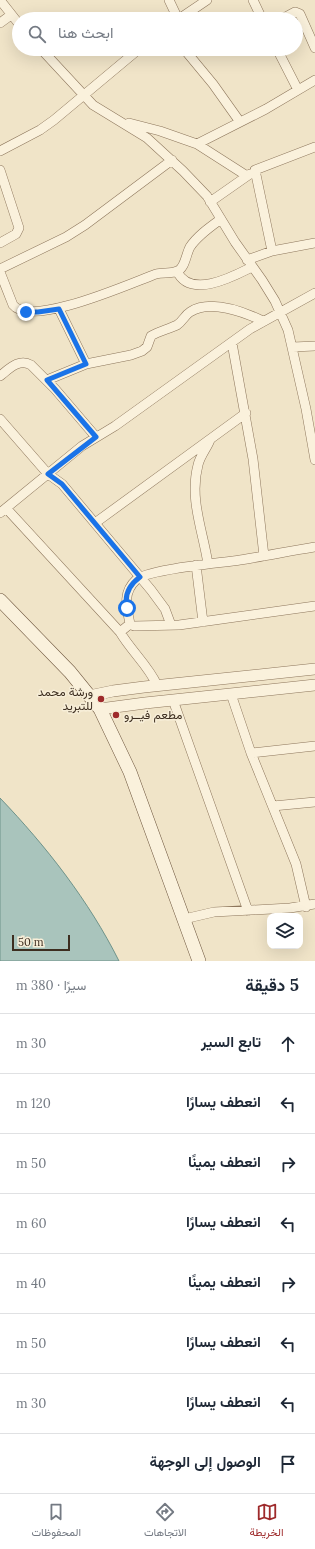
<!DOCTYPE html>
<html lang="ar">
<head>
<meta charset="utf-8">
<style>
	:root { --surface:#fff; --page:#f2f2f3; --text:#1f2937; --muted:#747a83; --line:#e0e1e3; --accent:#9e2a2b }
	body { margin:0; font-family:Lora,Vazirmatn,serif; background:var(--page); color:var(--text); direction:rtl }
	.controls { position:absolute; right:12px; bottom:12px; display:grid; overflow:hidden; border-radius:8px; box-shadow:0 4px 16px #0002 }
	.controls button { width:36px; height:36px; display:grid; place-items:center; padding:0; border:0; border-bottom:1px solid var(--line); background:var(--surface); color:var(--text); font:20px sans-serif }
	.scale { position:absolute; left:12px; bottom:10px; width:58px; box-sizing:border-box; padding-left:4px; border:2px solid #3d2e20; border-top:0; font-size:11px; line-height:14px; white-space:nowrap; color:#3d2e20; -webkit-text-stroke:3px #f7eed8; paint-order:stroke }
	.stop { position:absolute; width:12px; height:12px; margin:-9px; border:3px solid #1a73e8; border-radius:50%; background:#fff }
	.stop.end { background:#1a73e8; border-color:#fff; box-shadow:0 1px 4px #0008 }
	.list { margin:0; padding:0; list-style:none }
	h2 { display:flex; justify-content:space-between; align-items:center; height:52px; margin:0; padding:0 16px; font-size:17px }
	h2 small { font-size:13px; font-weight:400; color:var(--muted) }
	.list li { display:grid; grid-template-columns:26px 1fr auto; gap:12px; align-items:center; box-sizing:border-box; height:60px; padding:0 16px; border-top:1px solid var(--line) }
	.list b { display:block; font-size:15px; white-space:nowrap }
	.list em { font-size:13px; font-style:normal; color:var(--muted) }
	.icon { flex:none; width:22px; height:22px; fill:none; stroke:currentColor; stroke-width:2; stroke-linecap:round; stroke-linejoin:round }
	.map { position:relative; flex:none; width:315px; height:961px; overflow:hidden; direction:ltr }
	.search { position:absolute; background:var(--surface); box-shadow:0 4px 16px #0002; left:12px; right:12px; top:12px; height:44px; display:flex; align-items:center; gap:10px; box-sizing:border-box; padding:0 14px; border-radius:22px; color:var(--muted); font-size:15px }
	.sheet { height:532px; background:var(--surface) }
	nav { display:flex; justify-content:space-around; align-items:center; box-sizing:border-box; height:56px; border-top:1px solid var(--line); background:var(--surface); font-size:11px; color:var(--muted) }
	nav a { display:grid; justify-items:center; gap:2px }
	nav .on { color:var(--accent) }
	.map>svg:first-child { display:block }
	.water { fill:#a9c4bc; stroke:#6f938a }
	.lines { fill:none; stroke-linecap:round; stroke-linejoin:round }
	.minor-casing { stroke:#8d765c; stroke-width:10 }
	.tertiary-casing { stroke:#8d765c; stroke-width:12 }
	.secondary-casing { stroke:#6f573f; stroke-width:14 }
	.minor { stroke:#faf1dc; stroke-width:9 }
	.tertiary { stroke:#faf1dc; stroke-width:11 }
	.secondary { stroke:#faf1dc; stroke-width:13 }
	.route { stroke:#1a73e8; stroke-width:5 }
	.poi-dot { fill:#9e2a2b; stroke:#f7eed8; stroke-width:1.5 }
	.labels { text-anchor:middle; stroke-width:3; stroke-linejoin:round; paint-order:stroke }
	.poi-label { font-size:12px; fill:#3d2e20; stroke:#f7eed8; text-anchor:end }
</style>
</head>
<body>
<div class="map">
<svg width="315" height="961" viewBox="0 0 315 961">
	<rect width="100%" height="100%" fill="#f0e4c8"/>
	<!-- water -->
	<path class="water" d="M0 798C46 846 89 901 119 961H0Z"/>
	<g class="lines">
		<defs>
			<path id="minor" d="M0 0 19 24
				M169 0 178 19
				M253 0 262 19
				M179 19 207 0
				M282 19 295 12 300 14 315 48
				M0 23 11 15
				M41 49 93 105 147 138 183 171 207 196 235 242 262 280 275 301 288 330 306 409 315 460
				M184 49 213 84 240 122
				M277 49 298 90
				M129 123 160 131 197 144 247 176
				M197 144 266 109 315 80
				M0 151 40 130 54 120 139 49
				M0 170 19 228 16 234 0 243
				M210 202 250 174
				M272 251 255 170 315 147
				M247 260 272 251 315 243
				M0 269 66 237 85 225 172 160
				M177 271C190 300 234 276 252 267
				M0 272 13 305C31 328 131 283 156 274 163 272 171 274 177 271 185 269 186 254 190 247 197 236 210 227 221 219
				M59 309 86 364
				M232 343 253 459 264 556
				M293 347 315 346
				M0 376C9 369 19 358 31 365L55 389 96 437
				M47 380 86 364 131 355 142 351 147 347 151 336C159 331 169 329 177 325 183 321 185 315 190 312 210 299 244 312 263 321
				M0 419 48 474 62 484 151 590 165 609 171 625
				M6 508 120 632C131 651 148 665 157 685
				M0 513 82 446 115 426 250 329 315 293
				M95 523 246 413
				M208 564C203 531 189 499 198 465 200 456 207 448 210 440
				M196 565 203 622
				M130 624 134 626 179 625 315 606
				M120 632 130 624C127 608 122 593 136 580 147 569 222 563 240 560 265 556 290 551 315 547
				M231 694 251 753 296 864 306 907
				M173 700 248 911
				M251 753 315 746
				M273 806 315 802
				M184 919 214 912 290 908 315 904"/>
			<path id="tertiary" d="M89 696 113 691 144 687 315 669
				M100 709 145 703 315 685"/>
			<path id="secondary" d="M0 600 70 672 100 709 130 772 199 961"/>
		</defs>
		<!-- minor casing -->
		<use href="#minor" class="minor-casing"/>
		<!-- tertiary casing -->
		<use href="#tertiary" class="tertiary-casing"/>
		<!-- secondary casing -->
		<use href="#secondary" class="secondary-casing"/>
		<!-- minor -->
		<use href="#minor" class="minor"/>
		<!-- tertiary -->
		<use href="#tertiary" class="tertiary"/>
		<!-- secondary -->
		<use href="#secondary" class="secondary"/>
	</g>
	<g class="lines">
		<!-- route -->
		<path class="route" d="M26 312H38L59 309 86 364 47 380 96 437 48 474 62 484 140 577C129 585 124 595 127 608"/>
	</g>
	<!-- markers -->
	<g class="poi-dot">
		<circle cx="101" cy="699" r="4"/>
		<circle cx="116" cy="715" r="4"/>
	</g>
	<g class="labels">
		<!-- poi labels -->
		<g class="poi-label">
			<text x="93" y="696">ورشة محمد<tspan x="93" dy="14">للتبريد</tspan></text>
			<text x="124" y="719" text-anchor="start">مطعم فيــرو</text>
		</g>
	</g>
</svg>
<div class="controls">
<button><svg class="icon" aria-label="layers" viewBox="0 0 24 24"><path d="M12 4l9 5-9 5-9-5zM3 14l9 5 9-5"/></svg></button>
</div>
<div class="scale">50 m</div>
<div class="stop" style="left:127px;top:608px"></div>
<div class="stop end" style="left:26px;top:312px"></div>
<div class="search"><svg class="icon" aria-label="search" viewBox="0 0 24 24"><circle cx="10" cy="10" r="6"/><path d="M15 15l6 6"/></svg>ابحث هنا</div>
</div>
<section class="sheet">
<h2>5 دقيقة<small>سيرًا · 380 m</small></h2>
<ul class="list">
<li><svg class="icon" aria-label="ahead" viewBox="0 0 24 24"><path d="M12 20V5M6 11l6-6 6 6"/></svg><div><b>تابع السير</b></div><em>30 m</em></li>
<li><svg class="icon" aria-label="left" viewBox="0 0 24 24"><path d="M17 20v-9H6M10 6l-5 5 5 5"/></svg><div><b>انعطف يسارًا</b></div><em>120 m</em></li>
<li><svg class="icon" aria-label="right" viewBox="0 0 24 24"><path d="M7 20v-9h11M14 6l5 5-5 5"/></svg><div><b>انعطف يمينًا</b></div><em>50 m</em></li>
<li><svg class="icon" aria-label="left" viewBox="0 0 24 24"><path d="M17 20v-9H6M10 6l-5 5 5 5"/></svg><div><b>انعطف يسارًا</b></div><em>60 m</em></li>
<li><svg class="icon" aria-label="right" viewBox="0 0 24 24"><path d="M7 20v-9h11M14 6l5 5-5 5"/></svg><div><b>انعطف يمينًا</b></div><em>40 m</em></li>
<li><svg class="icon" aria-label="left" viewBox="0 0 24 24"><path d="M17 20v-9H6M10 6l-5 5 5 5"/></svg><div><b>انعطف يسارًا</b></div><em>50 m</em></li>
<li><svg class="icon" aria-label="left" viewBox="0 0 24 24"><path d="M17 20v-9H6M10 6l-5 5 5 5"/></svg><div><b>انعطف يسارًا</b></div><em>30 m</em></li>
<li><svg class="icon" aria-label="arrive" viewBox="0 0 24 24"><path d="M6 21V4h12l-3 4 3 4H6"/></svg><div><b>الوصول إلى الوجهة</b></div></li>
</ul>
</section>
<nav>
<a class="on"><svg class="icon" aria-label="map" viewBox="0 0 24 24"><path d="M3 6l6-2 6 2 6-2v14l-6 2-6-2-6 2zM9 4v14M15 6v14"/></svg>الخريطة</a>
<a><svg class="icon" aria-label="directions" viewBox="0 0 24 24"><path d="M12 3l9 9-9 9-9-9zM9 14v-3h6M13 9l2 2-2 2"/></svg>الاتجاهات</a>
<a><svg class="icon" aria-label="saved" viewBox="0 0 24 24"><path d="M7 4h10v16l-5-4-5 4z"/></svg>المحفوظات</a>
</nav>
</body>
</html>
